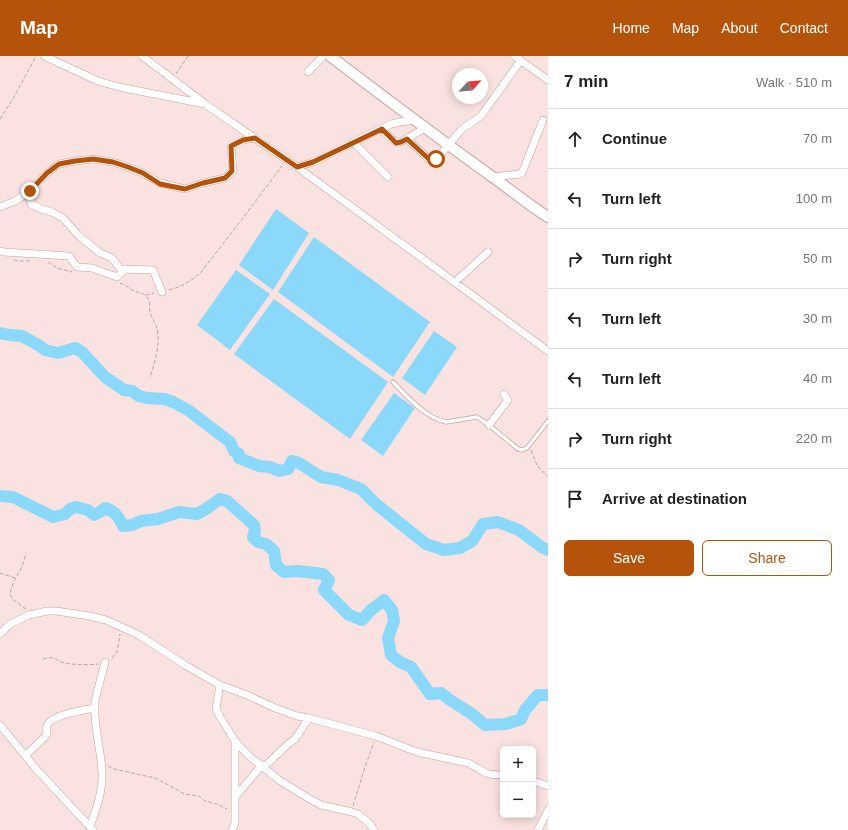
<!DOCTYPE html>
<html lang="en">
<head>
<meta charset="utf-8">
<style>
	:root { --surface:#fff; --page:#f6f6f6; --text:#222; --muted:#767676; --line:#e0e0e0; --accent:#b45309 }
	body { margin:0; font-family:Arial,sans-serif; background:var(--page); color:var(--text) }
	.controls { position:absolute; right:12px; bottom:12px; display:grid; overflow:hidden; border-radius:6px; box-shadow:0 2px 10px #0003 }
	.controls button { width:36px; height:36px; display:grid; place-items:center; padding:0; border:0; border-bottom:1px solid var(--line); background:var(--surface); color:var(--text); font:20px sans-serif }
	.compass { position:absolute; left:452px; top:12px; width:36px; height:36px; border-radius:50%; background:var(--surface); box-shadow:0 2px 10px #0003; rotate:64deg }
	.stop { position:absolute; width:12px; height:12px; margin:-9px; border:3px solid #b45309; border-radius:50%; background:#fff }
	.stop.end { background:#b45309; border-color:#fff; box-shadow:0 1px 4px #0008 }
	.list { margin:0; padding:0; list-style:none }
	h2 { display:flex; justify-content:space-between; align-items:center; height:52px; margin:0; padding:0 16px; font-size:17px }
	h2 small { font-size:13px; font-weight:400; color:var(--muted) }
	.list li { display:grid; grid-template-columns:26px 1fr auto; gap:12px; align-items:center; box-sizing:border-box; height:60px; padding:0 16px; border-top:1px solid var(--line) }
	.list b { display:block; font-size:15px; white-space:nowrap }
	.list em { font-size:13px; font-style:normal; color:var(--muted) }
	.actions { display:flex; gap:8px; padding:12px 16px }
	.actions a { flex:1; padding:9px 0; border:1px solid var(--accent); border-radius:6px; text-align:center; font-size:14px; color:var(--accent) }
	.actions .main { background:var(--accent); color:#fff }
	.icon { flex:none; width:22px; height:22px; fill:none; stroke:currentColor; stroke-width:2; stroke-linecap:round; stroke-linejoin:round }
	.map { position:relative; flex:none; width:548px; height:774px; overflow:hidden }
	header { display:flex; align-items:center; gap:24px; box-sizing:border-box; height:56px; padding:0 20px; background:var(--accent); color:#fff }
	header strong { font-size:19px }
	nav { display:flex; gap:22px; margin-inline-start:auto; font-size:14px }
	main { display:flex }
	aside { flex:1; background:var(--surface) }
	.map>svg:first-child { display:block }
	.water { fill:#8ad8fa }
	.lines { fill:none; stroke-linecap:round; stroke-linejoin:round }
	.river { stroke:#8ad8fa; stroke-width:12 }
	.service-casing { stroke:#c7a29f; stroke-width:5 }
	.minor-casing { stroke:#c7a29f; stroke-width:8 }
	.secondary-casing { stroke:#c7a29f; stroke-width:12 }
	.path { stroke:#bba6a4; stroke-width:1; stroke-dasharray:4 2; stroke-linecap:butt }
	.service { stroke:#fff; stroke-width:3.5 }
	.minor { stroke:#fff; stroke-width:7 }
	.secondary { stroke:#fff; stroke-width:10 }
	.route { stroke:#b45309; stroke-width:5 }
</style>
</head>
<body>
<header>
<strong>Map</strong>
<nav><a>Home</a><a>Map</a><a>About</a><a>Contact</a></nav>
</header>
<main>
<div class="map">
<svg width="548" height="774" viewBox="0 0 548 774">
	<rect width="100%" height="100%" fill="#fae2e0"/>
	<!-- water -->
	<path class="water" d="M276 153 309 177 273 234 239 209Z
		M314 181 430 266 393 321 278 236Z
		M236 214 270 238 230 294 197 269Z
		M274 243 388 326 350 383 234 298Z
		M434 275 457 291 425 339 402 322Z
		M394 337 415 352 383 400 361 384Z"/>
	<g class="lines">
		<!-- river -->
		<path class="river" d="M0 277 9 279 22 280 40 290 45 294 58 297 75 292 82 296 105 321 124 334 132 335 139 340 147 342 164 343 173 346 188 354 230 386 234 395 239 398V402L259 410 270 411 279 415 288 413 292 405 299 407 321 421 338 424 361 433 376 448 426 488 444 494 460 492 472 485 483 468 498 466 519 474 543 492 548 494
			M0 440 13 441 53 461 65 458 70 453 76 451 88 454 94 459 100 456 105 452C116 456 118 460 123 470L132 469 141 465 158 463 179 456 197 458 206 453 220 443 227 445 254 469 255 475 253 481 258 486 266 488 274 495 276 509 284 516 298 515 323 518 329 524 324 534 349 559 362 564 371 554 384 544 392 554 394 565 388 582 391 599 400 606 411 611 430 638 441 637 450 644 472 658 485 669 506 668 521 663 525 654 538 639H548"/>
		<defs>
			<path id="service" d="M393 326C406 340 426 362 446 366L477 361 489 369 518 393 522 394 527 392 548 365"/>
			<path id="minor" d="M44 0 98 25 119 31 205 48 297 111 438 214 548 295
				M142 0 204 47
				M514 0 548 24
				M308 16 323 0
				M382 73C387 78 393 88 401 86L425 72
				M407 83 430 104 432 105H435L462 73 481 60 521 4
				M353 86 388 121
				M297 111 313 106 391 68 400 66 415 64
				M493 121 520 118 522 117 543 64
				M28 136 31 148 41 153 52 156 63 162 78 179 100 197 112 202 120 213 153 214 162 236
				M0 151 15 145 30 135 47 117 59 108 75 105 93 103 113 106 128 111 143 117 160 127 185 133 203 127 225 122 233 115 231 90 243 84 255 82
				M0 195 4 196 69 200 77 211 92 212 117 221 125 213
				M455 226 488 196
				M489 369 508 344 504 338
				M0 578 10 568 29 559 47 555H56L90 560 106 564 139 579 185 609 220 629 247 639 275 652 297 660 309 662 376 680 417 696 468 707C475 710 480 714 486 717 491 719 497 719 503 719
				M220 629 216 652 219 659 235 685 248 699 279 724 308 742 321 749 352 756 358 758 369 767 374 774
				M0 669 37 714 93 774
				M25 700 46 680C48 676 45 671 48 668 54 658 84 654 95 652
				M264 711 287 689 295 683 309 662
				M533 725 548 730
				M236 740 262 709
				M90 770C97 753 103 735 102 716 101 692 93 670 95 645L105 606
				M232 774 235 767V685
				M538 774 548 754"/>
			<path id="secondary" d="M330 0C384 41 438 82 494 122 512 135 529 149 548 161"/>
		</defs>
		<!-- service casing -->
		<use href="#service" class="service-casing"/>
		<!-- minor casing -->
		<use href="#minor" class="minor-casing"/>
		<!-- secondary casing -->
		<use href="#secondary" class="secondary-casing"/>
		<!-- path -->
		<path class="path" d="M176 18 188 0
			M0 63 13 43 36 0
			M14 204 19 205H31
			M48 206 57 212 72 216
			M120 227C124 228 127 231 131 233 136 237 143 236 147 241 151 245 149 251 150 256 151 262 156 267 157 273 161 289 154 307 150 322
			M169 234C181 231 192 225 201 216L243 162 282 110
			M146 239 154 237
			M531 394C536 407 536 411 548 420
			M0 517 15 522
			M26 553 12 543 10 537 14 525 22 511 26 497
			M112 602 117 596 120 578
			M43 603C57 599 54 605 65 607 73 609 89 609 98 608
			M108 710 114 713 155 722 172 731 184 738 199 740 205 745 217 748 227 753
			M353 750 364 714 374 686"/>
		<!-- service -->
		<use href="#service" class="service"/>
		<!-- minor -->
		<use href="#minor" class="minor"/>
		<!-- secondary -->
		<use href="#secondary" class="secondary"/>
	</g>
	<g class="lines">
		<!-- route -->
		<path class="route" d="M30 135 47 117 59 108 75 105 93 103 113 106 128 111 143 117 160 128 185 133 203 127 225 122 232 115 231 90 243 84 255 82 297 111 313 106 382 73 396 87 401 86 407 83 430 104 433 105 436 103"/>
	</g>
</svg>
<div class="controls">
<button>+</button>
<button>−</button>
</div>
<svg class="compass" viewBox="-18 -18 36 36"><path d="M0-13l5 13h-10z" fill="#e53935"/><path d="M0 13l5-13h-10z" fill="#767676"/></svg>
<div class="stop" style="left:436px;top:103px"></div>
<div class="stop end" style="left:30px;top:135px"></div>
</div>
<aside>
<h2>7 min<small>Walk · 510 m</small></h2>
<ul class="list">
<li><svg class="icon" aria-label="ahead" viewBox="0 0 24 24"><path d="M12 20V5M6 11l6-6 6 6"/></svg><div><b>Continue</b></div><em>70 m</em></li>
<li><svg class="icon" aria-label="left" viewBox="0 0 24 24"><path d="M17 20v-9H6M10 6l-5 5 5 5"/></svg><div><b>Turn left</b></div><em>100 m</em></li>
<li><svg class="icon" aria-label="right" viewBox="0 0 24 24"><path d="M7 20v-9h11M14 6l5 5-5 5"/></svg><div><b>Turn right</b></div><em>50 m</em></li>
<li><svg class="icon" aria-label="left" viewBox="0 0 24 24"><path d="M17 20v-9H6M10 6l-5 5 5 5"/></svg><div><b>Turn left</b></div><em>30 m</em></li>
<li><svg class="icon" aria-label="left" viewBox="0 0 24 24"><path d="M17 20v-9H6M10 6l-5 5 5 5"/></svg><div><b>Turn left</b></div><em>40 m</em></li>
<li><svg class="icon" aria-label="right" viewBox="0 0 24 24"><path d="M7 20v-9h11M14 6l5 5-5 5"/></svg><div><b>Turn right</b></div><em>220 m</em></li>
<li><svg class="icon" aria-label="arrive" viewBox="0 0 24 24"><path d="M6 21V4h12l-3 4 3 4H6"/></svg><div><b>Arrive at destination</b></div></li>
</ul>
<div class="actions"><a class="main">Save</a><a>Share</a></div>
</aside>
</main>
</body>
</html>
